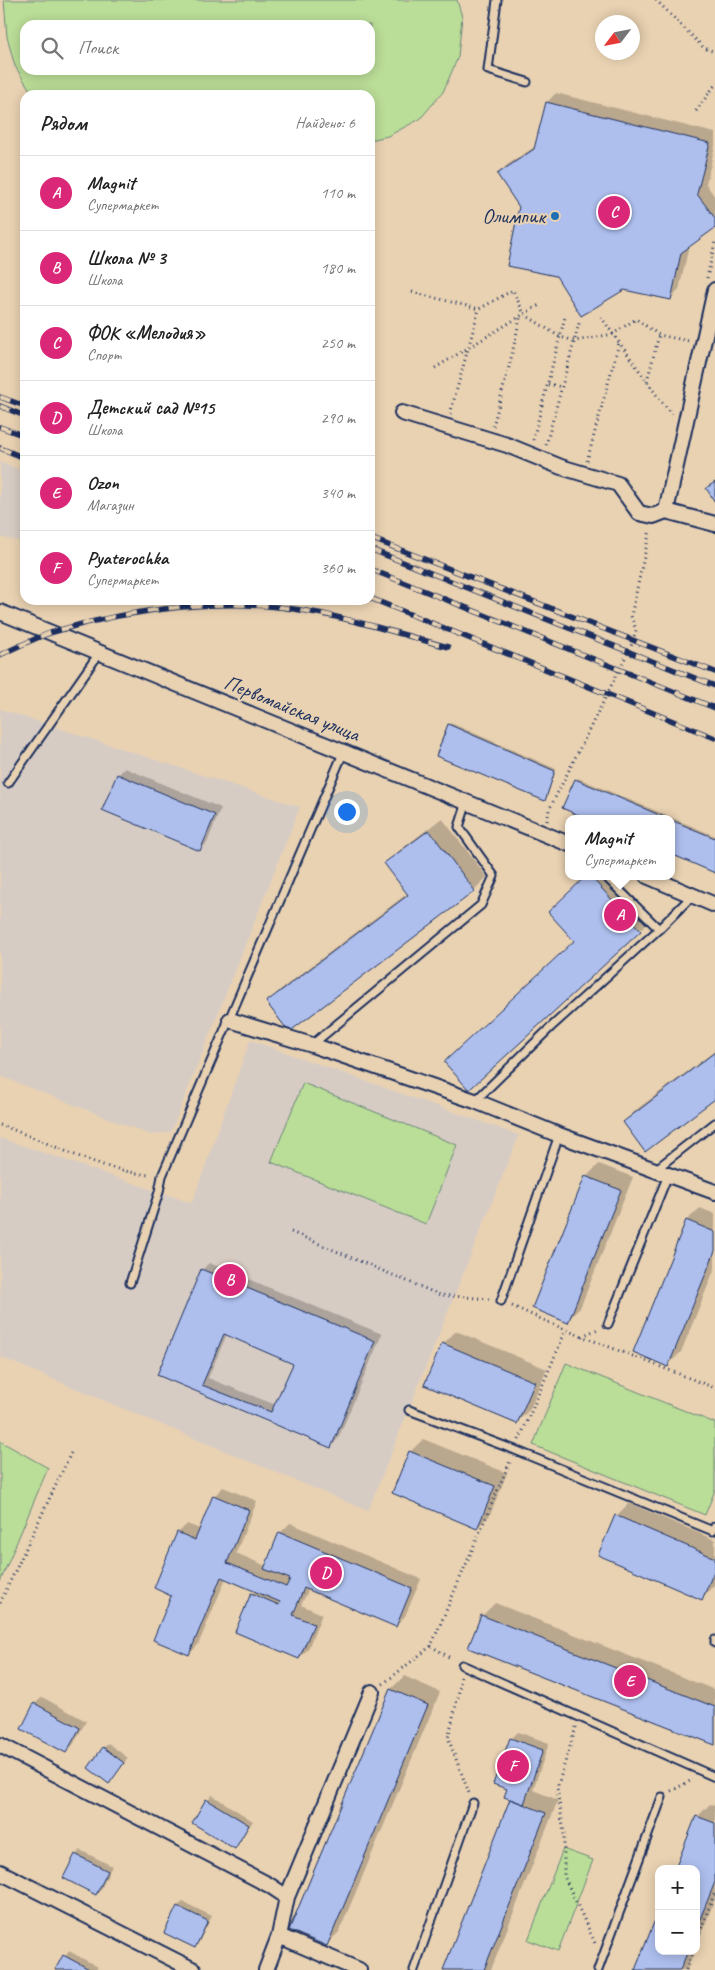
<!DOCTYPE html>
<html lang="ru">
<head>
<meta charset="utf-8">
<style>
	:root { --surface:#fff; --page:#f2f2f2; --text:#222; --muted:#767676; --line:#e0e0e0; --accent:#db2777 }
	body { margin:0; font-family:Caveat,sans-serif; background:var(--page); color:var(--text) }
	.controls { position:absolute; right:15px; bottom:15px; display:grid; overflow:hidden; border-radius:10px; box-shadow:0 2px 12px #0003 }
	.controls button { width:45px; height:45px; display:grid; place-items:center; padding:0; border:0; border-bottom:1px solid var(--line); background:var(--surface); color:var(--text); font:25px sans-serif }
	.compass { position:absolute; left:595px; top:15px; width:45px; height:45px; border-radius:50%; background:var(--surface); box-shadow:0 2px 12px #0003; rotate:238deg }
	.you { position:absolute; left:346px; top:811px; width:18px; height:18px; margin:-12px; border:4px solid #fff; border-radius:50%; background:#1a73e8; box-shadow:0 0 0 8px #1a73e833 }
	.badge { display:grid; place-items:center; width:32px; height:32px; border-radius:50%; background:var(--accent); color:#fff; font-size:16px; font-weight:700 }
	.pin { position:absolute; translate:-50% -50%; border:2px solid #fff; box-shadow:0 1px 5px #0006 }
	.popup { position:absolute; left:565px; top:815px; width:110px; height:65px; box-sizing:border-box; display:grid; place-content:center; border-radius:10px; background:var(--surface); filter:drop-shadow(0 1px 4px #0005); font-size:16px; white-space:nowrap; color:var(--muted) }
	.popup b { font-size:19px; color:var(--text) }
	.popup::after { content:''; position:absolute; left:50%; top:100%; margin-left:-10px; border:10px solid transparent; border-top-color:var(--surface) }
	.list { margin:0; padding:0; list-style:none }
	h2 { display:flex; justify-content:space-between; align-items:center; height:65px; margin:0; padding:0 20px; font-size:21px }
	h2 small { font-size:16px; font-weight:400; color:var(--muted) }
	.list li { display:grid; grid-template-columns:32px 1fr auto; gap:15px; align-items:center; box-sizing:border-box; height:75px; padding:0 20px; border-top:1px solid var(--line) }
	.list b { display:block; font-size:19px; white-space:nowrap }
	.list p { margin:0; font-size:16px; white-space:nowrap; color:var(--muted) }
	.list em { font-size:16px; font-style:normal; color:var(--muted) }
	.icon { flex:none; width:28px; height:28px; fill:none; stroke:currentColor; stroke-width:2; stroke-linecap:round; stroke-linejoin:round }
	.map { position:relative; flex:none; width:715px; height:1970px; overflow:hidden }
	.search { position:absolute; background:var(--surface); box-shadow:0 2px 12px #0003; left:20px; top:20px; width:355px; height:55px; display:flex; align-items:center; gap:12px; box-sizing:border-box; padding:0 18px; border-radius:15px; color:var(--muted); font-size:19px }
	.panel { position:absolute; background:var(--surface); box-shadow:0 2px 12px #0003; left:20px; top:90px; width:355px; height:515px; border-radius:15px }
	.map>svg:first-child { display:block }
	.built { fill:#d7ccc4 }
	.green { fill:#badd97; stroke:#6a867a; fill-rule:evenodd }
	.shadow { fill:#0003; fill-rule:evenodd }
	.building { fill:#aebfee; stroke:#1b2f5e; fill-rule:evenodd }
	.lines { fill:none; stroke-linecap:round; stroke-linejoin:round }
	.lane-casing { stroke:#1b2f5e; stroke-width:11 }
	.street-casing { stroke:#1b2f5e; stroke-width:18 }
	.path { stroke:#1b2f5e; stroke-width:3; stroke-dasharray:1 4; stroke-linecap:butt }
	.lane { stroke:#e9d2b2; stroke-width:7 }
	.street { stroke:#e9d2b2; stroke-width:14 }
	.rail-casing { stroke:#1b2f5e; stroke-width:5.5 }
	.rail { stroke:#e9d2b2; stroke-width:4; stroke-dasharray:11; stroke-linecap:butt }
	.poi-dot { fill:#1f6fb2; stroke:#e9d2b2; stroke-width:2 }
	.labels { text-anchor:middle; stroke-width:4; stroke-linejoin:round; paint-order:stroke }
	.poi-label { font-size:21px; fill:#1b2f5e; stroke:#e9d2b2; text-anchor:end }
	.street-label { font-size:21px; fill:#1b2f5e; stroke:#e9d2b2 }
</style>
</head>
<body>
<div class="map">
<svg width="715" height="1970" viewBox="0 0 715 1970">
	<rect width="100%" height="100%" fill="#e9d2b2"/>
	<filter id="ink" filterUnits="userSpaceOnUse"><feTurbulence type="fractalNoise" baseFrequency=".02" numOctaves="2"/><feDisplacementMap in="SourceGraphic" scale="10" xChannelSelector="R" yChannelSelector="G"/><feConvolveMatrix kernelMatrix="1 2 1 2 8 2 1 2 1" color-interpolation-filters="sRGB"/></filter>
	<g filter="url(#ink)">
		<!-- built -->
		<path class="built" d="M0 462 25 472V543L0 537Z
			M0 709 300 807 171 1132 151 1135 0 1076Z
			M250 1040 519 1135 368 1511 0 1357V1138L192 1203Z"/>
		<!-- green -->
		<path class="green" d="M4 0H457L462 17 458 57 443 92 420 119 388 136 370 140V95H33L15 66 7 37ZM25 25H370V70H25Z
			M303 1083 457 1145 426 1224 271 1162Z
			M566 1363 715 1423V1490L705 1515 533 1445Z
			M0 1441 48 1468 0 1582Z
			M563 1849 593 1860 558 1951 528 1940Z"/>
		<!-- shadow -->
		<path class="shadow" d="M556 93 715 133V146L706 184 715 197V227L689 246 679 290 670 299 520 206 498 174 507 165 536 146 547 102Z
			M451 723 556 769 547 797 545 799 449 725Z
			M125 768 221 808 207 843 200 850 118 775Z
			M578 778 715 836V871L671 853V819H590L576 780Z
			M442 818 487 877 474 890 268 1002 281 989 408 893 386 864 399 851Z
			M587 876H615L653 917 640 930 576 941Z
			M715 1051V1098L624 1122 637 1109Z
			M599 1164 633 1177 580 1308 567 1321 534 1308 587 1176Z
			M700 1208 715 1214V1268L681 1352 668 1365 687 1220Z
			M209 1263 382 1334 338 1439 331 1446 159 1375 202 1270ZM227 1334 295 1363 276 1405 208 1378Z
			M456 1331 547 1369 530 1409 517 1422 443 1344Z
			M423 1439 507 1473 490 1515 477 1528 410 1452Z
			M223 1487 257 1501 236 1553 266 1566 281 1532 290 1523 421 1579 405 1616 396 1626 309 1589 301 1605 322 1614 308 1649 299 1658 252 1594 256 1590 226 1578 198 1645 189 1654 173 1595 178 1533 187 1524 200 1529 214 1496Z
			M629 1503 715 1540V1584L702 1598 616 1516Z
			M495 1603 715 1690V1744L482 1616Z
			M404 1676 440 1692 339 1932 327 1944 391 1689Z
			M42 1697 86 1721 73 1745 66 1752 35 1704Z
			M518 1732 549 1743 533 1790 558 1800 491 1970H444L511 1800V1739Z
			M108 1743 128 1758 113 1777 104 1748Z
			M212 1795 253 1821 235 1847 193 1822Z
			M710 1804 715 1806V1899L696 1947 697 1817Z
			M80 1850 112 1866 101 1889 96 1894 76 1855Z
			M183 1902 212 1916 199 1942 194 1947 165 1933 178 1906Z
			M69 1951 98 1967 96 1970H56Z
			M659 1951H694L687 1970H636Z"/>
		<!-- building -->
		<path class="building" d="M546 102 710 143 697 194 715 218V228L681 253 671 300 624 290 581 316 556 276 507 266 519 207 497 174 534 149Z
			M715 482V502L706 488Z
			M448 724 555 771 545 801 436 756Z
			M117 774 215 815 200 851 102 810Z
			M575 779 669 819H587L562 808Z
			M671 820 715 838V873L671 854Z
			M429 830 475 891 289 1032 266 1002 408 895 384 863Z
			M586 876H590L641 931 469 1090 444 1062 574 941 548 912Z
			M715 1052V1099L645 1152 623 1122Z
			M585 1176 621 1190 568 1323 532 1308Z
			M686 1220 715 1232V1251L668 1367 633 1352Z
			M201 1269 375 1341 331 1448 157 1375ZM224 1334 293 1364 271 1412 202 1385Z
			M442 1343 535 1382 517 1424 424 1385Z
			M409 1451 495 1486 477 1529 392 1493Z
			M213 1495 249 1510 227 1563 286 1587 290 1579 264 1569 279 1532 412 1588 396 1627 304 1588 293 1615 314 1624 299 1659 235 1632 251 1593 279 1605 280 1602 221 1577 189 1655 153 1640 171 1596 154 1588 177 1532 195 1540Z
			M615 1515 715 1558V1569L702 1600 598 1555Z
			M481 1615 715 1707V1745L468 1648Z
			M390 1689 428 1705 327 1946 289 1930Z
			M34 1703 80 1728 66 1753 21 1729Z
			M510 1738 543 1750 524 1804 504 1797 507 1789 493 1784Z
			M103 1747 124 1763 109 1784 88 1768Z
			M206 1799 249 1825 235 1849 192 1823Z
			M510 1799 546 1813 484 1970H443Z
			M696 1816 715 1823V1882L696 1929V1869H675Z
			M75 1854 108 1871 96 1895 63 1878Z
			M177 1906 208 1921 195 1948 164 1933Z
			M659 1910V1951H688L680 1970H635Z
			M63 1955 91 1970H55Z"/>
		<g class="lines">
			<defs>
				<path id="lane" d="M497 0 488 70 527 82
					M8 783 100 652
					M611 876 609 880 659 929
					M313 1044 481 905 494 876 459 827 467 802
					M475 1101 551 1027 659 929 693 895
					M655 1170 715 1123
					M130 1283 159 1192 162 1176 344 751
					M501 1301 559 1135
					M608 1324 668 1175
					M409 1410 515 1450 713 1531 715 1526
					M715 1640V1643
					M462 1665 715 1777
					M414 1970 473 1803
					M598 1970 662 1797"/>
				<path id="street" d="M402 413 507 445 561 467 618 484 639 513 653 516 666 511
					M666 511 715 290
					M666 511 715 524
					M0 612 569 844
					M647 876 715 905
					M230 1020 312 1045 475 1101 559 1135 715 1192
					M0 1745 269 1885 287 1897
					M0 1872 194 1970
					M279 1936 359 1970
					M266 1970 279 1936 287 1897 372 1692"/>
			</defs>
			<!-- lane casing -->
			<use href="#lane" class="lane-casing"/>
			<!-- street casing -->
			<use href="#street" class="street-casing"/>
			<!-- path -->
			<path class="path" d="M656 0 704 48 715 52
				M696 111 715 85
				M707 278 715 242
				M412 292 479 309 513 290 524 314 541 304
				M601 317 658 397 672 414
				M435 368 524 314 560 337 575 341 613 334 636 319 659 335 689 341
				M647 381 659 335
				M548 384 562 387
				M450 414 479 309
				M493 426 510 363 520 318
				M533 440 565 317
				M546 445 580 320
				M587 461 619 343
				M547 821 549 810 632 644 636 630 631 616 650 530
				M0 1125C50 1142 97 1170 150 1175
				M291 1232 440 1295 489 1299
				M512 1306 566 1330 715 1388
				M582 1336 598 1329
				M519 1440 566 1330
				M0 1603 71 1453
				M431 1646 452 1659
				M461 1677 458 1697 448 1738 469 1793
				M383 1684 431 1646 511 1459
				M576 1727 557 1788 564 1833V1876L595 1943
				M671 1791 692 1780
				M696 1942 715 1892
				M686 1970 693 1951"/>
			<!-- lane -->
			<use href="#lane" class="lane"/>
			<!-- street -->
			<use href="#street" class="street"/>
			<defs>
				<path id="rail" d="M0 397 25 406
					M0 406 25 416
					M0 427 25 436
					M0 448 25 458
					M370 538 715 672
					M370 549 715 686
					M370 569 715 708
					M370 598 715 738
					M0 655C17 647 35 638 53 632 133 608 229 596 312 612 358 620 403 635 448 647"/>
			</defs>
			<!-- rail casing -->
			<use href="#rail" class="rail-casing"/>
			<!-- rail -->
			<use href="#rail" class="rail"/>
		</g>
	</g>
	<!-- markers -->
	<circle class="poi-dot" cx="555" cy="216" r="5"/>
	<g class="labels">
		<!-- poi labels -->
		<g class="poi-label">
			<text x="545" y="223">Олимпик</text>
		</g>
		<!-- street labels -->
		<g class="street-label">
			<text transform="translate(292 708) rotate(22)" y="7">Первомайская улица</text>
		</g>
	</g>
</svg>
<div class="controls">
<button>+</button>
<button>−</button>
</div>
<svg class="compass" viewBox="-18 -18 36 36"><path d="M0-13l5 13h-10z" fill="#e53935"/><path d="M0 13l5-13h-10z" fill="#767676"/></svg>
<div class="you"></div>
<div class="pin badge" style="left:620px;top:915px">A</div>
<div class="popup"><b>Magnit</b>Супермаркет</div>
<div class="pin badge" style="left:230px;top:1280px">B</div>
<div class="pin badge" style="left:614px;top:212px">C</div>
<div class="pin badge" style="left:326px;top:1573px">D</div>
<div class="pin badge" style="left:630px;top:1681px">E</div>
<div class="pin badge" style="left:513px;top:1766px">F</div>
<div class="search"><svg class="icon" aria-label="search" viewBox="0 0 24 24"><circle cx="10" cy="10" r="6"/><path d="M15 15l6 6"/></svg>Поиск</div>
<section class="panel">
<h2>Рядом<small>Найдено: 6</small></h2>
<ul class="list">
<li><span class="badge">A</span><div><b>Magnit</b><p>Супермаркет</p></div><em>110 m</em></li>
<li><span class="badge">B</span><div><b>Школа № 3</b><p>Школа</p></div><em>180 m</em></li>
<li><span class="badge">C</span><div><b>ФОК «Мелодия»</b><p>Спорт</p></div><em>250 m</em></li>
<li><span class="badge">D</span><div><b>Детский сад №15</b><p>Школа</p></div><em>290 m</em></li>
<li><span class="badge">E</span><div><b>Ozon</b><p>Магазин</p></div><em>340 m</em></li>
<li><span class="badge">F</span><div><b>Pyaterochka</b><p>Супермаркет</p></div><em>360 m</em></li>
</ul>
</section>
</div>
</body>
</html>
